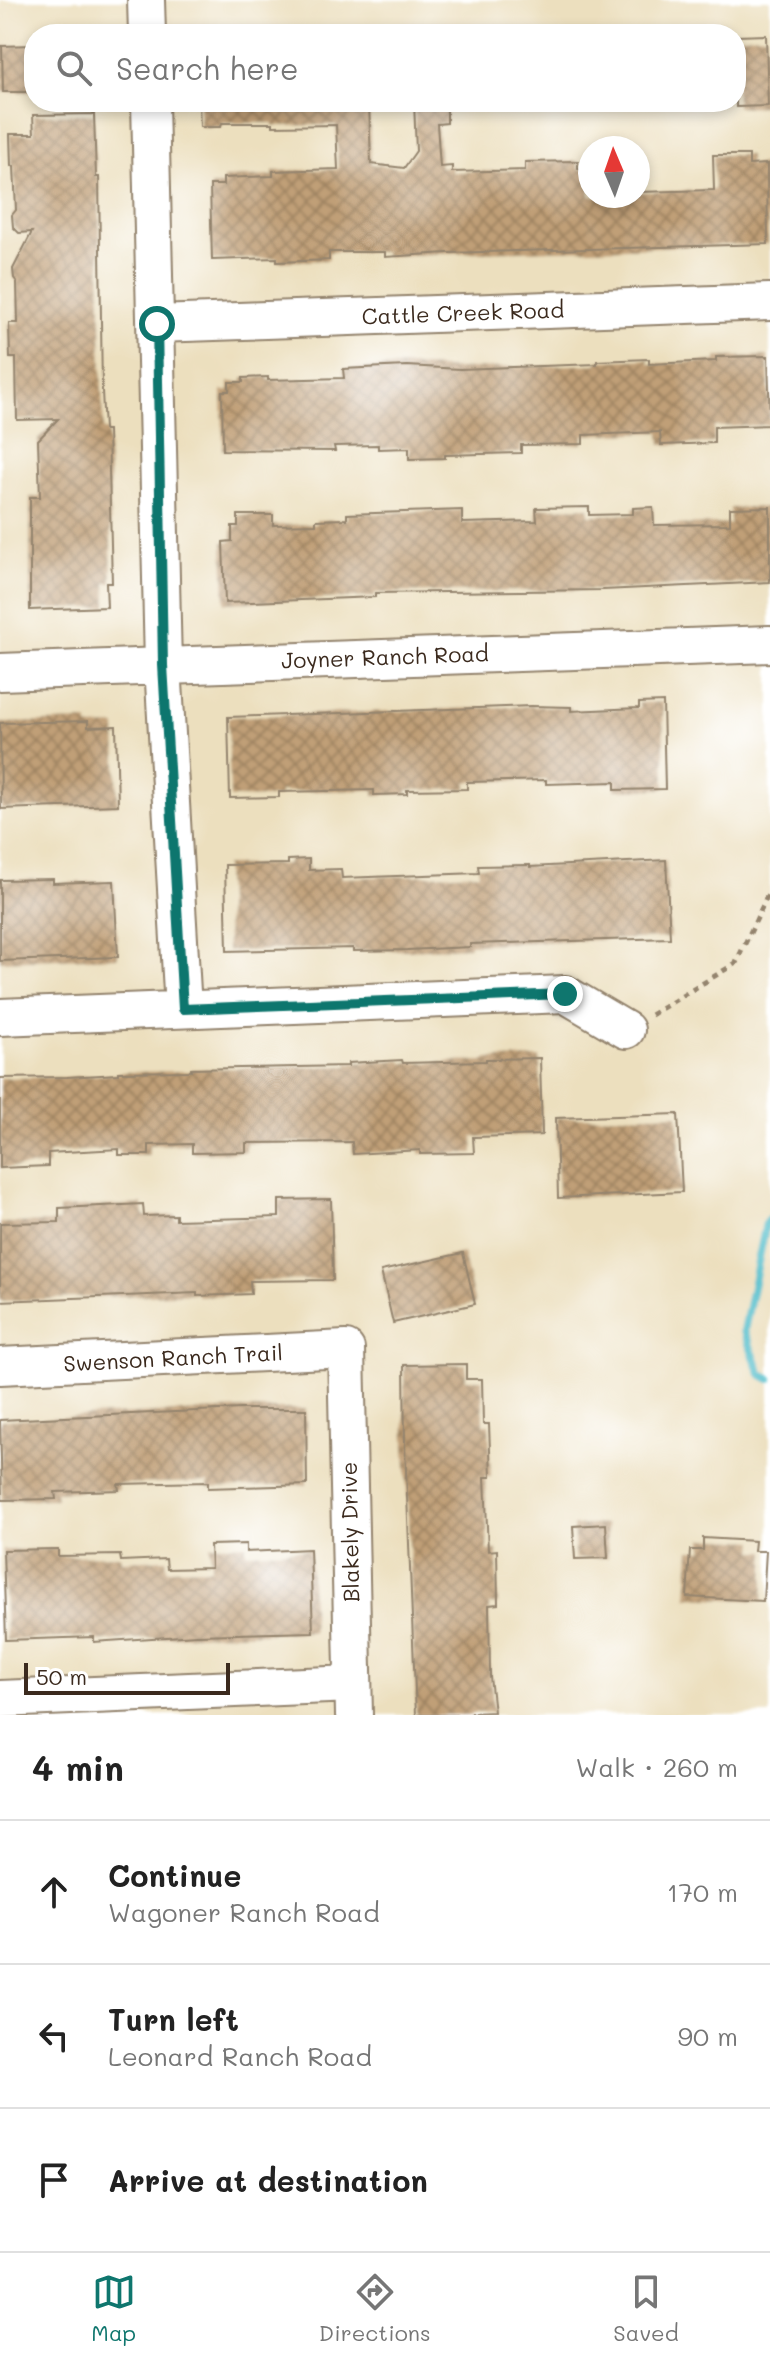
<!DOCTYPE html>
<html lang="en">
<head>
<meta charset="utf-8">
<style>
	:root { --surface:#fff; --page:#f6f6f6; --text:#222; --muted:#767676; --line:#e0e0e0; --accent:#0f766e }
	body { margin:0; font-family:Mali,sans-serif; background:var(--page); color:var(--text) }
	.compass { position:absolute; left:578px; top:136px; width:72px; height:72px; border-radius:50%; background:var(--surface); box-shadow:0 4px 12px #0003; rotate:358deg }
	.scale { position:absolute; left:24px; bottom:20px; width:206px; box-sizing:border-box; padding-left:8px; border:4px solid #3b2a1e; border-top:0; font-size:22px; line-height:28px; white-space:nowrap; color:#3b2a1e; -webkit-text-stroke:6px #fff; paint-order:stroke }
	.stop { position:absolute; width:24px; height:24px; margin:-18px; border:6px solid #0f766e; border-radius:50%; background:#fff }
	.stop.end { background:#0f766e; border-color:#fff; box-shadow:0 2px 8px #0008 }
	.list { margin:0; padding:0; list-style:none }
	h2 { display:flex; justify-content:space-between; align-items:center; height:104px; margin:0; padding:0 32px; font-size:34px }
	h2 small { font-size:26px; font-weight:400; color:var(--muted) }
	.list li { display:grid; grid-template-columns:52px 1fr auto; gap:24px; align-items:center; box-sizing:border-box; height:144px; padding:0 32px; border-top:2px solid var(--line) }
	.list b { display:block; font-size:30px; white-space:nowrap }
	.list p { margin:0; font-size:26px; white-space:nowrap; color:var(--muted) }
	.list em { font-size:26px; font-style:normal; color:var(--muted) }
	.icon { flex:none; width:44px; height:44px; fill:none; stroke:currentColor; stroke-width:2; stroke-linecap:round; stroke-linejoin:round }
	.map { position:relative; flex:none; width:770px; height:1715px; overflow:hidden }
	.search { position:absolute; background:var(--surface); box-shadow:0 4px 12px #0003; left:24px; right:24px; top:24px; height:88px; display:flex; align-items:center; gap:20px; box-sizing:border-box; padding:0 28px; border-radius:32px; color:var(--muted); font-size:30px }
	.sheet { height:536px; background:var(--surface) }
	nav { display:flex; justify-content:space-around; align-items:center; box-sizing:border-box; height:112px; border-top:2px solid var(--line); background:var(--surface); font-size:22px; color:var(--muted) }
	nav a { display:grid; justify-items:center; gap:4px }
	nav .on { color:var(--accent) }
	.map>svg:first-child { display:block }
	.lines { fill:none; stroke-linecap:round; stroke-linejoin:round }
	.stream { stroke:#4fbcc9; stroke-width:8 }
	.building { fill:url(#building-cross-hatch) }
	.minor-casing { stroke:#94846e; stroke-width:40 }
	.path { stroke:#94846e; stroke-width:5; stroke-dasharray:6 6; stroke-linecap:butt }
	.minor { stroke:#fff; stroke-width:36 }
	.route { stroke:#0f766e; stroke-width:10 }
	.labels { text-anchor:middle; stroke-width:6; stroke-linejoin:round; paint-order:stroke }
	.street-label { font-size:22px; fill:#3b2a1e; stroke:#fff }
</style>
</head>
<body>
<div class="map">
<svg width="770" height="1715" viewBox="0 0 770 1715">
	<defs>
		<pattern id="building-cross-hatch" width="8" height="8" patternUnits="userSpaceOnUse" patternTransform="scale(2)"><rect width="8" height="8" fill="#c09f77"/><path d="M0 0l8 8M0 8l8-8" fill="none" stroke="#9d8261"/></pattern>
	</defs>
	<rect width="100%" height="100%" fill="#fff"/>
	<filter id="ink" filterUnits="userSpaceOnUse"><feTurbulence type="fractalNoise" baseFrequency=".0125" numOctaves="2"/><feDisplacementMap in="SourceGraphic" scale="16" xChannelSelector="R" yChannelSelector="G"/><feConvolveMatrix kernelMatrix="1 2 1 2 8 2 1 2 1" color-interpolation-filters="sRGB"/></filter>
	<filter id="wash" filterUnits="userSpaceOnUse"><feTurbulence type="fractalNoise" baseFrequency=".006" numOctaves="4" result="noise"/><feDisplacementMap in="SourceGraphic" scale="32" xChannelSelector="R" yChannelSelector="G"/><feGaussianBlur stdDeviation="1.8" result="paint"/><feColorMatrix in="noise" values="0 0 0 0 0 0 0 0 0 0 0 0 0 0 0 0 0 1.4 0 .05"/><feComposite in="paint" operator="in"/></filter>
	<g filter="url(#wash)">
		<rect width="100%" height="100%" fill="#ecdfbe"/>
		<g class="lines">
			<!-- stream -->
			<path class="stream" d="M770 1218 766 1223 744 1331 761 1374 770 1379"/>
		</g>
		<g id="blocks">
			<!-- building -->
			<path class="building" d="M766 35 768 106 736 107V36Z
				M34 45V92H3L2 46Z
				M199 102H369L371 164 404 168 416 151 414 102H447V123L437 124 440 167 452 166V172L525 170V162L578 161V169H590V196H638V192L714 190 713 155H749V165L767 164 768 244 447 253 385 257V252H329V260L277 262V258L212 260 210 185H223V178L273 176V171L338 169 336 125 273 126V123H222L221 127H200Z
				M94 114 96 177H99L102 391 104 430H108L112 583H106L107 607 30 610V497H40L38 440 58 419 17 420 16 358H10L9 323H18L17 282 14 278 13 269 32 232 19 233 13 227 12 215 16 210 14 166H11L10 134H34L33 115Z
				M768 356 770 425 714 427V443L661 445 660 432 583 435V444L521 445V453L445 455V458L409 459V448L378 449V445L334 446 335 451 223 450 222 391H229V382H243V378L268 377V380L344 378 343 369 407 366 460 369 597 364V361L649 359V364L716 361V357Z
				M589 507V515L633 514V508L653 507 654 525 730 524V508L770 507V582L603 590 375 593V597L225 603 223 542 232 541V526H238V515H273V525L316 524V520L347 519V514L462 510V523L537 521 536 508Z
				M663 702 665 789 615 790V782L546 784V780L467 782V789L407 790V794L374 795V790L279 792V797L230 798 228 717 531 706 571 707V711L639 708V703Z
				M88 721V727L116 726 118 805 1 809 0 723Z
				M309 859V870L341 869 342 878 479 873 478 866 530 865V867L666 860 670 938 470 944V947L407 950 353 951V948L227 951 225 865 288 864V860Z
				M53 879V883L114 881 118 957 0 961V880Z
				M540 1058 542 1135 473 1137 474 1153 420 1154V1150L353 1154 352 1142 246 1143V1152L192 1153V1144L149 1145V1155H119V1149L48 1153V1166L0 1168V1078L67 1077 118 1074V1072L191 1071V1069L348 1066V1063L402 1060 403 1063 486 1061V1059Z
				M678 1114 682 1192 558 1198 556 1118Z
				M331 1199 333 1280 250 1281 251 1294 197 1296V1293L0 1301V1223L59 1222V1208L143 1204 144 1216 176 1215V1220L279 1217V1200Z
				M463 1253 475 1304 393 1323 381 1271Z
				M466 1364V1379H482L483 1424H489L491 1477H485L488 1551 497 1550 498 1604 489 1605 490 1677 494 1712 471 1713V1715H416L405 1446 404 1365Z
				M241 1409H306L307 1485 208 1488V1482L118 1484 119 1490 55 1492 56 1499 2 1500 0 1420Z
				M606 1524 608 1558 575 1559 573 1526Z
				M703 1538 755 1541 754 1551H766L763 1601 687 1597 690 1550H703Z
				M246 1544V1552L310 1549 313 1632 196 1635 94 1642V1637L6 1640 3 1550 58 1549V1556L120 1555 121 1561 166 1559 167 1569 211 1568 210 1545Z"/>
		</g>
	</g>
	<g filter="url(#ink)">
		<use href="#blocks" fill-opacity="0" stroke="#94846e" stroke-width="2"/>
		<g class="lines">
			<defs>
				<path id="minor" d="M146 0 147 34
					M150 102 163 665 183 1009
					M157 324 770 302
					M0 672 770 644
					M0 1017 565 994 626 1030
					M0 1366 346 1349 354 1715
					M0 1699 353 1684"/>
			</defs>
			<!-- minor casing -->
			<use href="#minor" class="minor-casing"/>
			<!-- path -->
			<path class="path" d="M651 1015 736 963 770 890"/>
			<!-- minor -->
			<use href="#minor" class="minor"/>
		</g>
	</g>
	<g class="lines" filter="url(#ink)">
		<!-- route -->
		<path class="route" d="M157 324 163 665 183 1009 565 994"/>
	</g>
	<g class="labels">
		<!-- street labels -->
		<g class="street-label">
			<text transform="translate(463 313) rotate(-2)" y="8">Cattle Creek Road</text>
			<text transform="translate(385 657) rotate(-2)" y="8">Joyner Ranch Road</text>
			<text transform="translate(173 1358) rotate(-3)" y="8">Swenson Ranch Trail</text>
			<text transform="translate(350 1532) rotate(-91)" y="8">Blakely Drive</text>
		</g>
	</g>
</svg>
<svg class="compass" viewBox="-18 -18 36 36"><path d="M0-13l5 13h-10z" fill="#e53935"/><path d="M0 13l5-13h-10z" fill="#767676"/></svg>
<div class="scale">50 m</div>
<div class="stop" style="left:157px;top:324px"></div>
<div class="stop end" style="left:565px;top:994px"></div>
<div class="search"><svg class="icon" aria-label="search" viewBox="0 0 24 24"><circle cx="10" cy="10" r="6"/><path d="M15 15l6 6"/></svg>Search here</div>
</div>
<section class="sheet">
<h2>4 min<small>Walk · 260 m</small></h2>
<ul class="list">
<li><svg class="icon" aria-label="ahead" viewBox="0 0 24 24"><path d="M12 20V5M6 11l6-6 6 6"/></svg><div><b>Continue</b><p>Wagoner Ranch Road</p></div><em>170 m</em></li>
<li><svg class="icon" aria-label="left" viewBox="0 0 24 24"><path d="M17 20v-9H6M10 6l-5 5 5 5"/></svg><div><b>Turn left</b><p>Leonard Ranch Road</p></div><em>90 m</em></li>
<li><svg class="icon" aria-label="arrive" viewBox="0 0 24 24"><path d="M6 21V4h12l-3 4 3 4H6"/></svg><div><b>Arrive at destination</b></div></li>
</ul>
</section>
<nav>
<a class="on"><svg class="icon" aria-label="map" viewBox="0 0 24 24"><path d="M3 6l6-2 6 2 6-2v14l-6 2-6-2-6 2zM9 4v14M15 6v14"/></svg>Map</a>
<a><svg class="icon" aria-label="directions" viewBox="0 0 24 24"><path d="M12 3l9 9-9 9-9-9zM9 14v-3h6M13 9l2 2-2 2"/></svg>Directions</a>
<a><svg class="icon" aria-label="saved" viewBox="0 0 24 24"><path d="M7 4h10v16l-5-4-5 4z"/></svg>Saved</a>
</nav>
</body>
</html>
